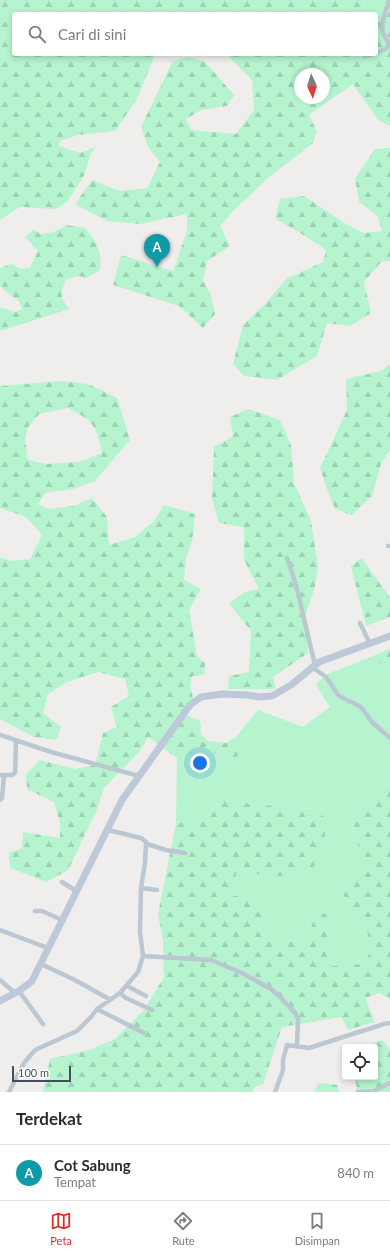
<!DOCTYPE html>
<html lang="id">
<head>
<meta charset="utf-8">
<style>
	:root { --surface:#fff; --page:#f2f2f3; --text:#2b2b33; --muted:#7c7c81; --line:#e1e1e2; --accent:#d93025 }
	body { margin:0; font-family:Lato,sans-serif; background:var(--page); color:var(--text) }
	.controls { position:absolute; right:12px; bottom:12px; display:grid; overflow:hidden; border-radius:4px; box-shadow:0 2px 6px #0003 }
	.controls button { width:36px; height:36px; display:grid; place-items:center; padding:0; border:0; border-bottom:1px solid var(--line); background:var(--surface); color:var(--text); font:20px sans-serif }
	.compass { position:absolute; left:294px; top:68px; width:36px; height:36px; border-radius:50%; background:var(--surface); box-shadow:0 2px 6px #0003; rotate:176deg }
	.scale { position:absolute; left:12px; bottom:10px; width:59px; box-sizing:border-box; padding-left:4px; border:2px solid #43505c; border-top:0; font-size:11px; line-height:14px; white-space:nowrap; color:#43505c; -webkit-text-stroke:3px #fff; paint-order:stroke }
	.you { position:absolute; left:200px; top:763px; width:14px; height:14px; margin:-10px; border:3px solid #fff; border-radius:50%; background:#1a73e8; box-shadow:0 0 0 6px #1a73e833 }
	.badge { display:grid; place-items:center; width:26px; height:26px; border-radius:50%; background:var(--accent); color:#fff; font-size:13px; font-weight:700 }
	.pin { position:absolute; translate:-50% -33px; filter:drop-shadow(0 1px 2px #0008) }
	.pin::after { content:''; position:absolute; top:21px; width:14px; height:12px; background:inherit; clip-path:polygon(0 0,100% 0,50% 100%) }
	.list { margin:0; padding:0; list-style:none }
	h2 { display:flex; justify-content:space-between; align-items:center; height:52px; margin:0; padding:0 16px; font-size:17px }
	h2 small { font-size:13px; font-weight:400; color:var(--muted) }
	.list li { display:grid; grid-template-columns:26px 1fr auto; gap:12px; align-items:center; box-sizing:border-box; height:56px; padding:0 16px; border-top:1px solid var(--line) }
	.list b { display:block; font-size:15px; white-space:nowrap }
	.list p { margin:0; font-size:13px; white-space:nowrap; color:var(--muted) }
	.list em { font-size:13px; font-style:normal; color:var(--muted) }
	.icon { flex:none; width:22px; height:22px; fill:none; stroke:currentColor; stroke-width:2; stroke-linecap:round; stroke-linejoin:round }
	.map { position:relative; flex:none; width:390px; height:1092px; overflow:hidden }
	.search { position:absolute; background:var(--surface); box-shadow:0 2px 6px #0003; left:12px; right:12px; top:12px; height:44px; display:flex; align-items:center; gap:10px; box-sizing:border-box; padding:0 14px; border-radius:4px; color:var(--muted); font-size:15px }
	.sheet { height:108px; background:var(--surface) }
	nav { display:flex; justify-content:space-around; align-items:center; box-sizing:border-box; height:56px; border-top:1px solid var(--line); background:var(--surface); font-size:11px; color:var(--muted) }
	nav a { display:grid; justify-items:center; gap:2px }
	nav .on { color:var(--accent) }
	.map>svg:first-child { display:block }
	.green { fill:#b5f4cf }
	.forest { fill:url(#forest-firs); fill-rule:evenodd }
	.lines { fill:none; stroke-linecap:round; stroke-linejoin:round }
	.street { stroke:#bbc7d1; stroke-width:4.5 }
	.secondary { stroke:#bdc9d9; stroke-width:7 }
</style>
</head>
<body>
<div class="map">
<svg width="390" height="1092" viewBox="0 0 390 1092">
	<defs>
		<pattern id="forest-firs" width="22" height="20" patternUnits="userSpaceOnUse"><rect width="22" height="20" fill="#b5f4cf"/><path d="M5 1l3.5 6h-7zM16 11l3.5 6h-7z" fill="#9dd3b4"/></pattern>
	</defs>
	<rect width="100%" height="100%" fill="#f0eded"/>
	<!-- green -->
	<path class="green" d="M365 0H390V11L376 24V14H364Z
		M373 656 384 667 390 662V780C384 794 362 808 350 817L359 847 366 860 351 910 367 932 372 949 363 965 333 967 327 956 333 931 314 919 306 940 281 941 260 930 267 903 232 895 237 870 274 877 316 809 249 804 223 796 209 815 195 821 176 823 177 758 185 759 196 748 213 752 225 760 243 741 236 737 258 710 303 727 330 707 316 685 325 675Z"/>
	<!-- forest -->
	<path class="forest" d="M0 0H365L364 14H14V54H159L154 57 137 99 115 131 78 135 60 141 59 146 80 153 96 147 90 155 85 174 67 202 56 209 20 207 0 220Z
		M390 11V126L378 120 353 84 309 115 317 132 312 144 269 177 231 213 220 226 230 246 207 261 203 281 211 295 215 314 203 328 179 306 113 285 121 255 173 271 187 231V214L140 224 107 221 75 204 92 180 119 191 147 188 160 162 148 147 141 127 173 61 188 57 205 62 234 95 227 106 201 110 186 119 191 130 236 134 254 110 252 80 226 54H376V24ZM300 74H324V98H300Z
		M390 148V261L381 262 364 282 371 313 350 326 327 323 317 356 277 380 244 376 233 364 243 325 267 302 286 279 323 262 326 250 305 236 275 218 280 199 304 196 346 224 364 233 382 231 378 216 359 202 355 178 375 149Z
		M66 225 85 228C97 242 102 251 100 270L87 278 79 276 67 279C60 293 59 295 69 309L0 331V307L15 312 22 309 19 301 5 291 0 285V268L12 264 22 269 30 268 38 251 25 237 34 229 40 234 54 232Z
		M390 364V450L381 464 372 496 352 515 335 509 327 489 320 468 347 410 346 379 381 371Z
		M61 381 88 384 117 398 130 440 95 481 73 489 45 493 38 504 47 509 74 506 92 498 107 517 109 545 135 537 154 521 164 505 195 514 192 541 186 558 184 580 201 589 189 610 197 656 205 663 204 675 192 676 190 686 194 702 183 714 200 721 201 734 208 741 225 743 236 737 243 741 237 757 225 760 213 752 197 748 185 759 177 758 148 737 140 751 104 788 96 812 68 870 46 882 10 868 9 853 22 848 23 832 60 838V823L54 802 27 789 26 774 40 760 75 769 95 765 103 733 117 727 111 707 129 696 125 679 98 672 67 682 48 694 43 713 61 727 56 740 34 737 0 719V557L10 561 30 559 42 535 26 517 0 508V386ZM68 408C94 422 96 424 102 453L78 462 47 464 28 460 25 439 28 427 39 414Z
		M248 409 280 420 291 445 294 483 311 521 318 567 314 590 305 616 308 653 273 677 276 689H228L229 676 249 672 251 631 229 603 245 592 259 589 244 560V527L219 523 212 499 214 447 233 436 230 417Z
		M362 558 390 598V617L366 626 351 566Z
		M390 649V662L384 668 373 656Z
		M390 780V999L379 993 365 998 375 1022 348 1030 341 1017 282 1027 263 1084 254 1087 252 1092H43L50 1059 89 1050 115 1039 144 1010 164 977 163 939 158 914 176 823 195 821 209 815 223 796 249 804 316 809 326 819 324 849 311 871 274 877 237 870 232 895 267 903 260 930 281 941 306 940 314 919 327 912 333 931 327 956 333 966 363 964 372 949 367 932 351 910 343 894 360 879 366 860 359 847 350 817C362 808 384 794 390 780Z
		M382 1040 388 1046 390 1051V1092H355L357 1088 354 1077H375V1047H368V1045Z
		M325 1083 337 1085 339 1092H314L318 1084Z"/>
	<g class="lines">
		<!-- street -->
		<path class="street" d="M376 53 386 49 389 45C388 40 385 37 383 33 380 22 387 10 389 0
			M365 56 373 54
			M388 546H390
			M287 558 296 585 315 665
			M360 623 370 644
			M312 667 326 677 339 696 361 707 372 722 390 738
			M0 735 51 752 139 776
			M0 775H12L15 773 16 741
			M0 800 2 798 4 775
			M147 844 166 850 185 853
			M62 882 76 891
			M141 888 157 890
			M35 911H42L62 920
			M0 930 48 948
			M143 956 211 960 242 973 271 989 281 998 296 1014 298 1019 297 1046
			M41 964 75 980 109 999
			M0 980 15 993
			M127 986 146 996
			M19 991 43 1024
			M120 993 126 998 152 1010
			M97 1009 144 1033
			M9 1092 24 1063 35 1050 77 1031 91 1017 97 1009 120 993 138 972 143 956 140 932 141 888 145 863 146 842 141 838 108 830
			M275 1092 283 1070V1060L287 1045 309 1048 384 1024 390 1023
			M358 1092 374 1091 390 1083"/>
		<!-- secondary -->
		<path class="secondary" d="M0 1001 19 991 32 981 122 800 190 705 201 697 222 694 247 695 259 697 272 696 291 685 319 662 390 636"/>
	</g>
</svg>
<div class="controls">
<button><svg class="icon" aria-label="locate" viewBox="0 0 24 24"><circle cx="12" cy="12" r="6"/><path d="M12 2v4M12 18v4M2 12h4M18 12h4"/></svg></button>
</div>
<svg class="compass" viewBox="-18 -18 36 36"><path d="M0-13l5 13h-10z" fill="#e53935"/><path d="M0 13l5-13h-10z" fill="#7c7c81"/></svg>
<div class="scale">100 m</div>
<div class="you"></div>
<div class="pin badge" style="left:157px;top:267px;background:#0f9aa8">A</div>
<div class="search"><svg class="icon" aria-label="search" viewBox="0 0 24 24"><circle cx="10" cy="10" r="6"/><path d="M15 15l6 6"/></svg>Cari di sini</div>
</div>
<section class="sheet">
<h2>Terdekat<small></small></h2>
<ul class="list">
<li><span class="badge" style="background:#0f9aa8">A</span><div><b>Cot Sabung</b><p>Tempat</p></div><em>840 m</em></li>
</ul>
</section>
<nav>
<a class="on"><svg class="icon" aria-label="map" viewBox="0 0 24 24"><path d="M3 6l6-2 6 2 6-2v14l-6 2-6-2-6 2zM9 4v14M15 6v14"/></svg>Peta</a>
<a><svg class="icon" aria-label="directions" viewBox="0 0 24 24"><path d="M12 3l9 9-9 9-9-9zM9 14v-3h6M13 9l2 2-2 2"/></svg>Rute</a>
<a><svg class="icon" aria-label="saved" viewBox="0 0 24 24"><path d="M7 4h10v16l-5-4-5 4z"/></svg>Disimpan</a>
</nav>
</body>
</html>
